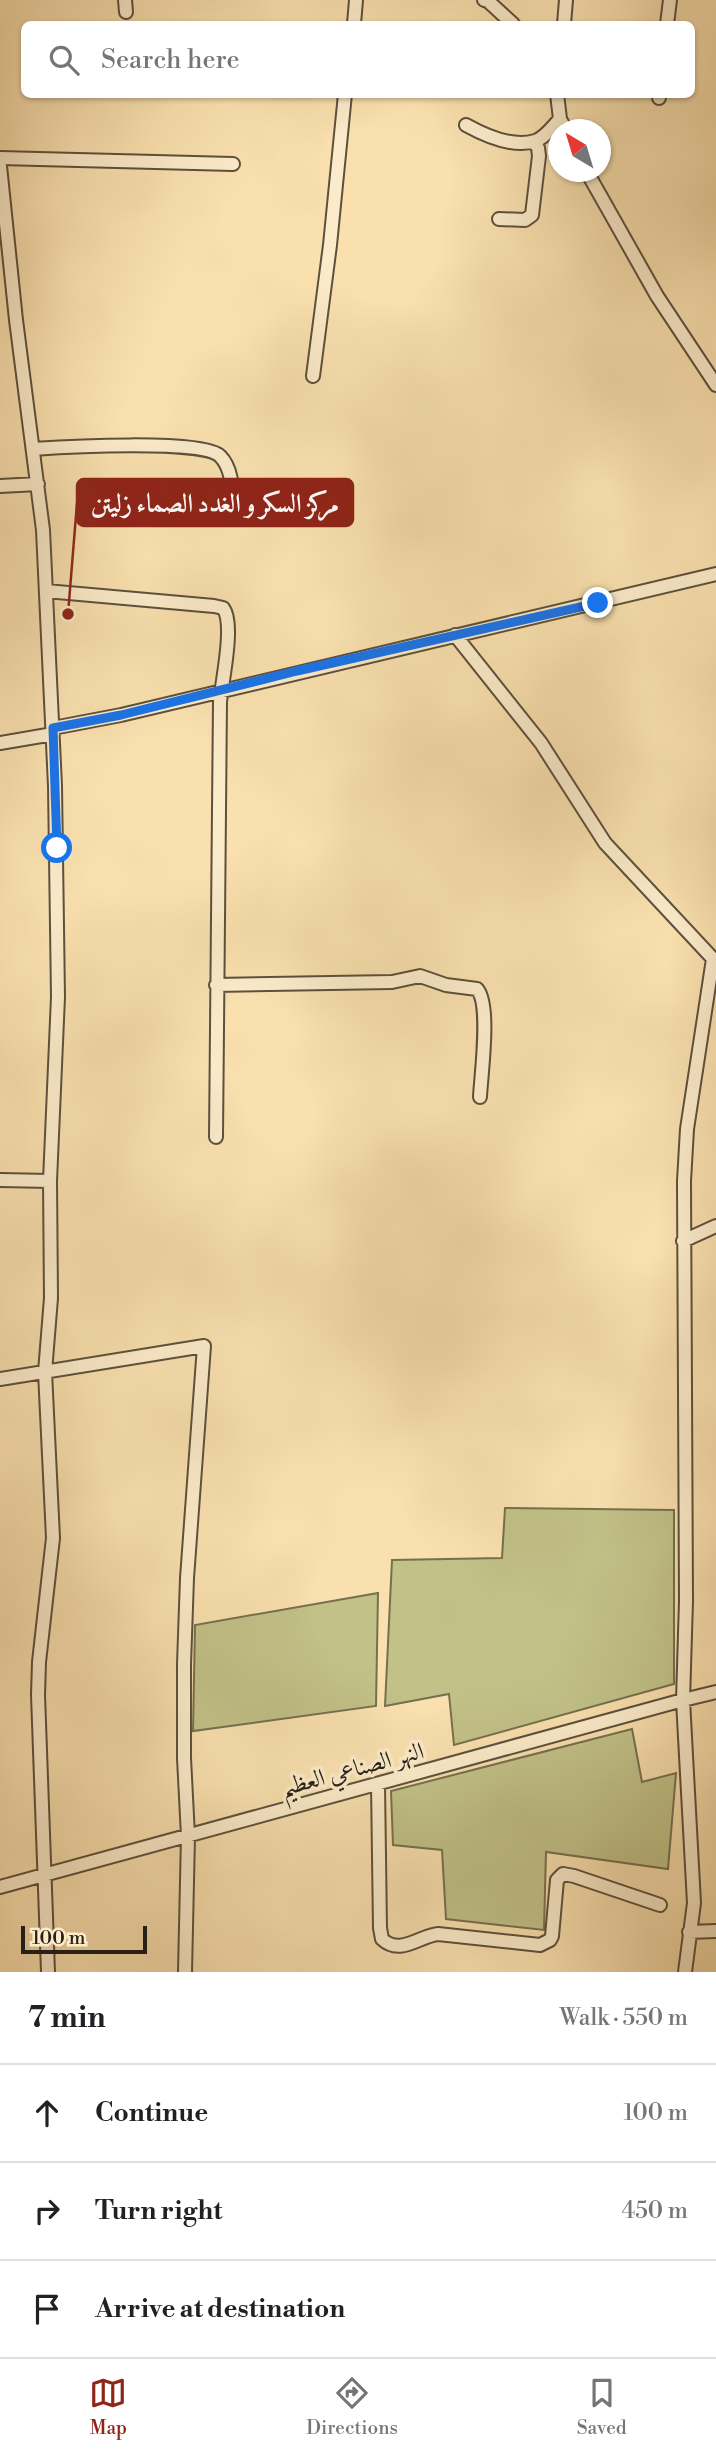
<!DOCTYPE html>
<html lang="en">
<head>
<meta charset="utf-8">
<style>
	:root { --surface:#fff; --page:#f2f2f2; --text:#202124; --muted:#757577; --line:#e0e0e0; --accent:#8f2418 }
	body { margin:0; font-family:"Libre Bodoni",Amiri,serif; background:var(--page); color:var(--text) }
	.compass { position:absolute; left:548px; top:119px; width:63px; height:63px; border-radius:50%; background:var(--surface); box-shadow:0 2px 5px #0004; rotate:322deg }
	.scale { position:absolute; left:21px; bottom:18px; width:126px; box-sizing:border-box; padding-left:7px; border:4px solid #292016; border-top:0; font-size:19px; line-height:24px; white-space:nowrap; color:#292016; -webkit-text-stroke:5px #fbebca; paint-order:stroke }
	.stop { position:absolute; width:21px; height:21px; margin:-16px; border:5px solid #1a73e8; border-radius:50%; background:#fff }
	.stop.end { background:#1a73e8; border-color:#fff; box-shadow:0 2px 7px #0008 }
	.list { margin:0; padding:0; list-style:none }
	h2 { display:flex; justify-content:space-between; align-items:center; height:91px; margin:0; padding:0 28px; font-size:30px }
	h2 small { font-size:23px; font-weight:400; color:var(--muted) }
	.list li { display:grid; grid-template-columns:46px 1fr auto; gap:21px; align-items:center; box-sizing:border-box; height:98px; padding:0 28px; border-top:2px solid var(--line) }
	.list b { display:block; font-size:26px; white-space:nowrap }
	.list em { font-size:23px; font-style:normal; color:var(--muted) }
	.icon { flex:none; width:38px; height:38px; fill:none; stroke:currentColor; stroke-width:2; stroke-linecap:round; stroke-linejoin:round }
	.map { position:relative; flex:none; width:716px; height:1972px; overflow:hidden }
	.search { position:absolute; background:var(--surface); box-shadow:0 2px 5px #0004; left:21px; right:21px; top:21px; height:77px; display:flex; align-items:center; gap:18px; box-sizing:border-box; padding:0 24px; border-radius:10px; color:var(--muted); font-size:26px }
	.sheet { height:385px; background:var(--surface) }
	nav { display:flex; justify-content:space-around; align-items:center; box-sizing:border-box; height:98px; border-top:2px solid var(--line); background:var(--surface); font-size:19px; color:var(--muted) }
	nav a { display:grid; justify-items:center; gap:4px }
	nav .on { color:var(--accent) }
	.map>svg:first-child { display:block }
	.green { fill:#c1c188; stroke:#75704f; stroke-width:2 }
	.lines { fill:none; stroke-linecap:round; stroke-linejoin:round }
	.minor-casing { stroke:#5d503c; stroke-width:16 }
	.minor { stroke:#fbebca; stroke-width:12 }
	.route { stroke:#1a73e8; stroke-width:9 }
	.labels { text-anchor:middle; stroke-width:7; stroke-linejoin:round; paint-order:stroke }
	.street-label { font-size:24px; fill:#292016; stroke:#fbebca }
	.leader { fill:none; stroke:#8f2418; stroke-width:2.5 }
	.callout-dot { fill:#8f2418; stroke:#fbebca; stroke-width:2.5 }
	.callout { fill:#8f2418; stroke:#8f2418; stroke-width:2.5 }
	.callout-label { font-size:26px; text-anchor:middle; font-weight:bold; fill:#fff }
</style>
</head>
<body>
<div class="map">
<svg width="716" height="1972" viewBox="0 0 716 1972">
	<rect width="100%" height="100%" fill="#f9e0ae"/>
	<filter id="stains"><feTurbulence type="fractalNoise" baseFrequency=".00286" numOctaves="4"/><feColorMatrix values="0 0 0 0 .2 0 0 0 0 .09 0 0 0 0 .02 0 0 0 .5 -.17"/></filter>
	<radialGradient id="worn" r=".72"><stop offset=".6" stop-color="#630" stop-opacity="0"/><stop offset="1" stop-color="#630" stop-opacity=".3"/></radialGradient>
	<!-- green -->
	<path class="green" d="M505 1508 674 1510V1684L454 1745 449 1694 385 1706 392 1560 502 1558Z
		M378 1593 376 1706 193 1731 195 1625Z
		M632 1729 642 1782 676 1773 668 1869 546 1852 544 1930 446 1919 442 1850 393 1845 391 1791Z"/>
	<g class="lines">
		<defs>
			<path id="minor" d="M125 0 126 12
				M484 0 488 1 513 24
				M354 24 356 0
				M564 24 566 0
				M667 24 670 0
				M557 94 560 119 566 130
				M659 98V94
				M466 125C484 135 513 148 535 141 545 138 553 126 560 119
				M0 158 233 164
				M0 166 16 320 43 530 55 786 58 997 50 1181 51 1298 45 1372 53 1538 39 1662 38 1695 48 1972
				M587 172 657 296 716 385
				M499 219 525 220 532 215 539 156 538 148 534 142
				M313 376 330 245 345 94
				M33 449C63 447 202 439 220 456 234 470 232 494 233 512
				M0 486 38 484
				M46 591 214 606 223 608C235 623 222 681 220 702L216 1137
				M455 635 541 743 605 843 716 962
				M53 728 121 715 716 574
				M0 743 53 734
				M216 985 392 982 420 976 446 985 477 989C491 1004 481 1075 480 1097
				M0 1180 50 1181
				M683 1241 716 1226
				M0 1379 204 1346 187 1578 184 1664V1758L188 1836 185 1972
				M378 1784 380 1928 382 1939C400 1956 419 1936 438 1934L540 1945 550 1940 552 1936 557 1880 563 1874 574 1876 660 1905
				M0 1887 683 1700 716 1692
				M689 1932 716 1931
				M685 1972 694 1903 683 1700 686 1601 684 1181 687 1129 713 959"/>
		</defs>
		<!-- minor casing -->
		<use href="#minor" class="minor-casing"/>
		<!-- minor -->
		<use href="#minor" class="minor"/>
	</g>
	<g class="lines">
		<!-- route -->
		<path class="route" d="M57 848 53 728 121 715 297 671 598 603"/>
	</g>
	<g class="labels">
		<!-- street labels -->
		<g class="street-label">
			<text transform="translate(352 1769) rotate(-15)" y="8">النهر الصناعي العظيم</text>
		</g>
	</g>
	<!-- callouts -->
	<path class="leader" d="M68 614L77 503"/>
	<circle class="callout-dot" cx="68" cy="614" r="7"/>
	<rect class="callout" x="77" y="479" width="276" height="47" rx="7"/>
	<g class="callout-label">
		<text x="215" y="512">مركز السكر و الغدد الصماء زليتن</text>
	</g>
	<rect width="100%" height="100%" filter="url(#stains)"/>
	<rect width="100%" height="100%" fill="url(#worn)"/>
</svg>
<svg class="compass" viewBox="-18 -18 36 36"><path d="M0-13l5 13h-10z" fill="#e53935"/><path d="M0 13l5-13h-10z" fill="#757577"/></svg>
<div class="scale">100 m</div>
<div class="stop" style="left:57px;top:848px"></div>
<div class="stop end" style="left:598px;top:603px"></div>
<div class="search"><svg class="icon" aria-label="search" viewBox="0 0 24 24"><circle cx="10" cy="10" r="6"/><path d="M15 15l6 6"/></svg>Search here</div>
</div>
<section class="sheet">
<h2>7 min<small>Walk · 550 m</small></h2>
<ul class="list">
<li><svg class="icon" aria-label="ahead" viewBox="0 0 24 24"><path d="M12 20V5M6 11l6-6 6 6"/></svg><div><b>Continue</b></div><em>100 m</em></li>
<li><svg class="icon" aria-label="right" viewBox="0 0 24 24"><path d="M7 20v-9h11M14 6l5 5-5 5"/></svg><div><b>Turn right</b></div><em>450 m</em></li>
<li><svg class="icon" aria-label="arrive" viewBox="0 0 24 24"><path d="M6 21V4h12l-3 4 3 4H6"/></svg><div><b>Arrive at destination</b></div></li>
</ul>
</section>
<nav>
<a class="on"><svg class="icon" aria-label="map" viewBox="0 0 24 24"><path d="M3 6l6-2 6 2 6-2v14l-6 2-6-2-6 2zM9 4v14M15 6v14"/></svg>Map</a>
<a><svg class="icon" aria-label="directions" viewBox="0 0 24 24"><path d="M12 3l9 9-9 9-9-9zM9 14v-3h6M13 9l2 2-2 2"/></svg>Directions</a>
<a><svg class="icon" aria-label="saved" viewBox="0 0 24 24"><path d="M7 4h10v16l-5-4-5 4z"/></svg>Saved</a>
</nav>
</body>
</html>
